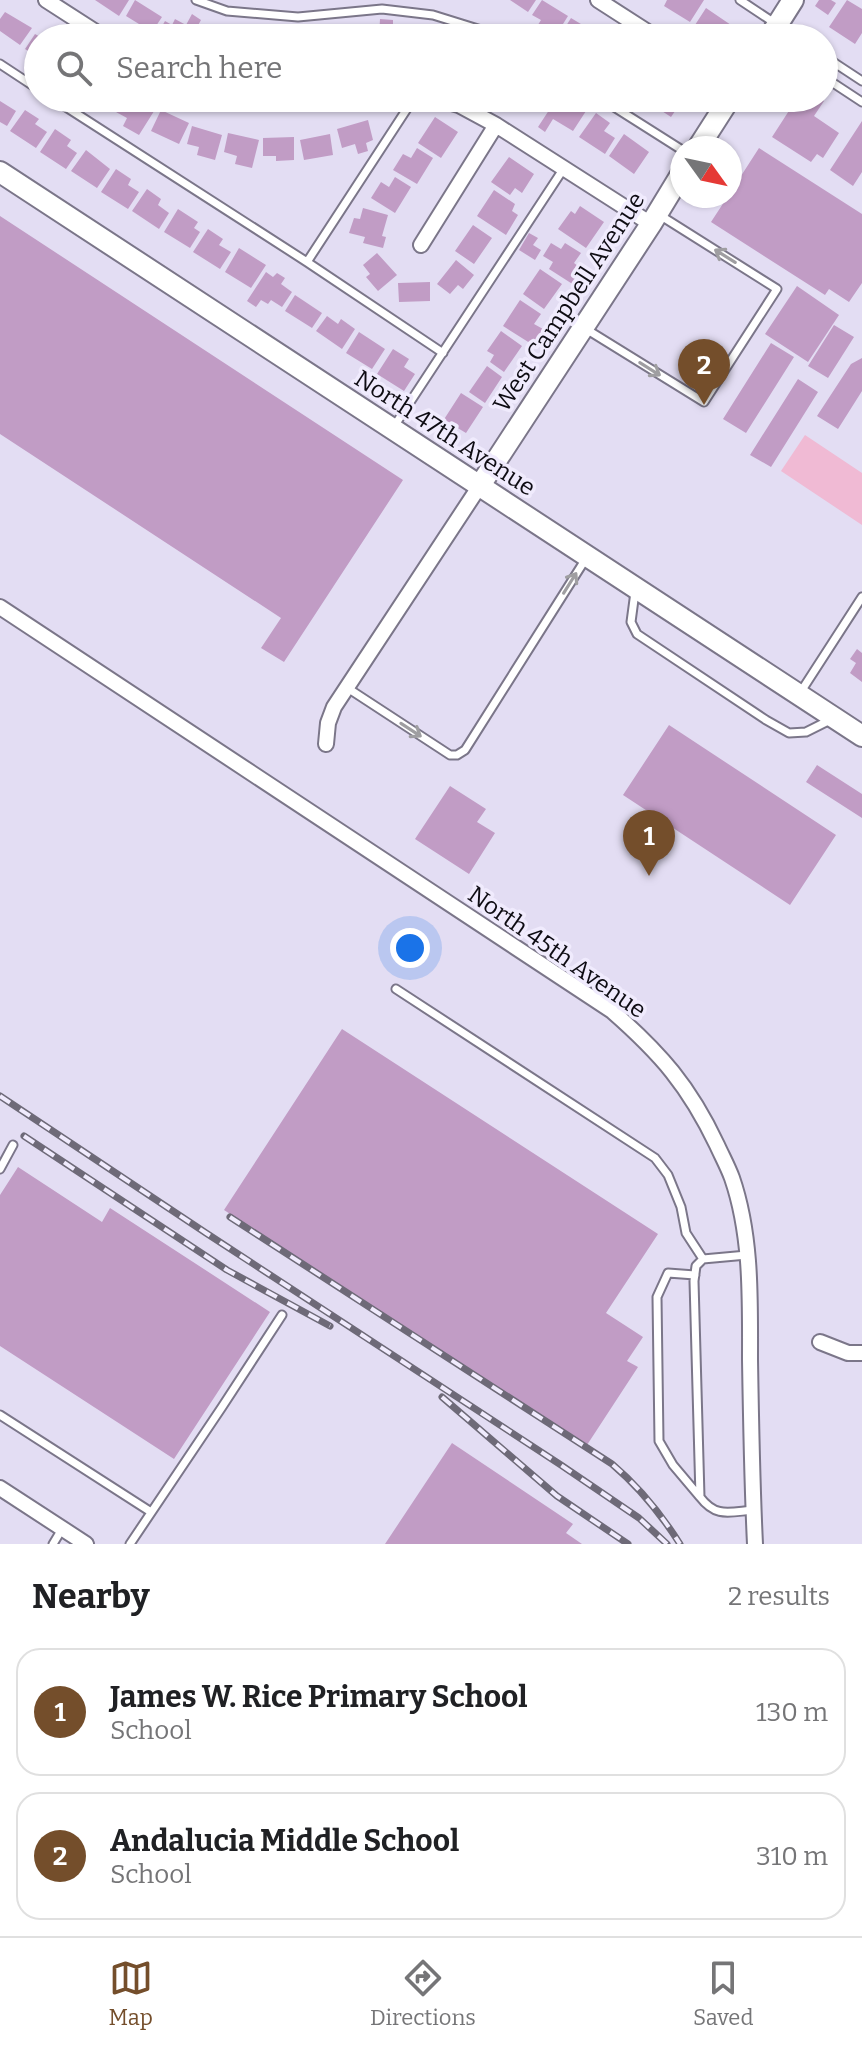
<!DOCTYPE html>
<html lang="en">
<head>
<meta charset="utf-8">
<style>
	:root { --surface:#fff; --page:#f2f2f2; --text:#202124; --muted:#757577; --line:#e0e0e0; --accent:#744e2b }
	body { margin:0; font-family:Bitter,serif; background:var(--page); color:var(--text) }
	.compass { position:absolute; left:670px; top:136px; width:72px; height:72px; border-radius:50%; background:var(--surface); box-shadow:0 2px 6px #0004; rotate:123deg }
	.you { position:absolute; left:410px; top:948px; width:28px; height:28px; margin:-20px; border:6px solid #fff; border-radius:50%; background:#1a73e8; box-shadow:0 0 0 12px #1a73e833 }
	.badge { display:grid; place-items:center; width:52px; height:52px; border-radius:50%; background:var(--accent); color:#fff; font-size:26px; font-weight:700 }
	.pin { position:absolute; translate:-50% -66px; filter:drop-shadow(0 2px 4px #0008) }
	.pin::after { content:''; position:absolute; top:42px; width:28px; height:24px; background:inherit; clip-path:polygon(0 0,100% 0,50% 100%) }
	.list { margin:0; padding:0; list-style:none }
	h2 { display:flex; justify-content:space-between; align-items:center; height:104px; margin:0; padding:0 32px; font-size:34px }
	h2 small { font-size:26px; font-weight:400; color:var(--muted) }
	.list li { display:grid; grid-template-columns:52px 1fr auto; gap:24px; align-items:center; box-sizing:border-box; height:128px; margin:0 16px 16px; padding:0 16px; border:2px solid var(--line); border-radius:24px }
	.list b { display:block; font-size:30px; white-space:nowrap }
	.list p { margin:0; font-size:26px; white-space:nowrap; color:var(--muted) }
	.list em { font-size:26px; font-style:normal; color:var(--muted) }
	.icon { flex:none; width:44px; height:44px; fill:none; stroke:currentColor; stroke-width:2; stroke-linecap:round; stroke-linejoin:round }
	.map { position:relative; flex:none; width:862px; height:1544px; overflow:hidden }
	.search { position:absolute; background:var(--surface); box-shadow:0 2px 6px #0004; left:24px; right:24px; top:24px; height:88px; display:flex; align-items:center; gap:20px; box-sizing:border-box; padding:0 28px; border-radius:44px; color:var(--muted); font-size:30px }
	.sheet { height:392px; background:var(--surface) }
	nav { display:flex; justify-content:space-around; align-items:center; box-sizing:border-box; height:112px; border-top:2px solid var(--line); background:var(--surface); font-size:22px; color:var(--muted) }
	nav a { display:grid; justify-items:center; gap:4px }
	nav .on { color:var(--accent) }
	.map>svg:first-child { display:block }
	.green { fill:#f0bad4 }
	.building { fill:#c19cc5 }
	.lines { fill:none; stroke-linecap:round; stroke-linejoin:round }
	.lane-casing { stroke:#7b7689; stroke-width:11 }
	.street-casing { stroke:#7b7689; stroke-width:18 }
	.secondary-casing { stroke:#7b7689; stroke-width:24 }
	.lane { stroke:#fff; stroke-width:7 }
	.street { stroke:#fff; stroke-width:14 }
	.secondary { stroke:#fff; stroke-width:20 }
	.rail-casing { stroke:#6e6a78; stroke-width:7 }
	.rail { stroke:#f0ebfd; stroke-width:4; stroke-dasharray:12; stroke-linecap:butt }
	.oneway { stroke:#9f9ea1 }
	.labels { text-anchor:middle; stroke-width:7; stroke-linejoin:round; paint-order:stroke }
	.street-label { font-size:24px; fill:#0e0c13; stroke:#f0ebfd }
</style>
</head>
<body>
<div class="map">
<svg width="862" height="1544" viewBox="0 0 862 1544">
	<rect width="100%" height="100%" fill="#e3ddf3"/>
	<!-- green -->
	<path class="green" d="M805 435 862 473V525L781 471Z"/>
	<!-- building -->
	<path class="building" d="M95 0H129L119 16Z
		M135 0 162 17 152 32 126 16Z
		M510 0H536L528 12Z
		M542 0 568 16 558 32 553 29 548 36 536 28 541 20 532 15Z
		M667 0H704L690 22 664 6Z
		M819 0H831L836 3 828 15 815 6Z
		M847 0 862 9V33L855 44 829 27Z
		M706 8 731 25 723 38H715L695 25Z
		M5 12 32 28 20 45 0 31V19Z
		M192 14 201 20 191 38 156 37 165 21 172 25 175 19 186 25Z
		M571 18 599 35 597 38H567L561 34Z
		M380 19 393 20V25H402L401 33 411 34 410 38H379Z
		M372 29V38H340V31Z
		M35 34 42 38H38V61L34 58 36 56 25 49Z
		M82 98H119L112 107 108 104 103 112Z
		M124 98H139L156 108 139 135 123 126 127 118 116 112Z
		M511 98H549L540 110 531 104 528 107 520 101 516 107 508 102Z
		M557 98H566L586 111 573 131 553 119 545 132 538 127Z
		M646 98H684L671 117 645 100Z
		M804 98H820L824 101 814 116 839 133 823 158 817 154 811 162 772 137 794 103 806 112 799 105Z
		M0 101 16 111 7 126 0 122Z
		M25 110 39 119 35 124 47 132 36 148 10 131Z
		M161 110 189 123 179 144 151 131Z
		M596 113 610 123 604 131 615 138 605 154 579 137Z
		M435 117 458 132 441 158 418 143Z
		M368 120 373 140 366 143 368 151 358 154 355 144 342 148 337 129Z
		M862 121V172L853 186 830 170Z
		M192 126 222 135 215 160 197 155 199 147 187 144Z
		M55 129 71 140 67 146 77 153 66 169 40 152Z
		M228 133 259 140 252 168 235 164 237 156 224 152Z
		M330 134 333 155 304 160 300 140Z
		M624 134 649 152 634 174 609 156Z
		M294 137V160L276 161V156H263V138Z
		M417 148 433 158 417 184 393 170 403 154 411 158Z
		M759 148 862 214V283L849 302 829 289 825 295 711 222 728 196H730V193Z
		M86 150 110 169 97 188 71 171Z
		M509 157 534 174 522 193 515 188 510 195 491 182Z
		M116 169 131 179 128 185 139 192 128 209 101 192Z
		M395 177 411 187 395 213 371 198 381 182 389 187Z
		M147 189 161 199 158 205 169 213 159 229 132 211Z
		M494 190 515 204 512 211 518 215 506 235 477 216Z
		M580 206 604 222 586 248 558 229 571 211 575 214Z
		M363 208 388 215 382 236 386 237 383 248 363 243 365 237 349 233 354 218 360 219Z
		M178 209 198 222 194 228 200 232 190 248 164 232Z
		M0 216 403 480 284 662 261 648 281 618 0 434Z
		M473 225 492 238 474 264 455 251Z
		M208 229 223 239 219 245 231 252 220 269 193 252Z
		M529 233 538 238 533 245 541 250 535 260 519 250Z
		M551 243 561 249 565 243 581 253 574 263 578 266 573 274 579 277 574 285 549 269 553 262 543 256Z
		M239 248 266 265 251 288 225 272Z
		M377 253 397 275 378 291 366 277 370 274 363 265Z
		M456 260 474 275 463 289 458 285 450 294 437 284Z
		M540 269 562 284 544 309 523 294Z
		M266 272 273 277 277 273 285 278 281 284 292 292 282 307 271 300 268 304 261 300 256 307 247 301Z
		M430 282V301L399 302 398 283Z
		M797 286 839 315 808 362 765 334Z
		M295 295 322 313 312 328 285 311Z
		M520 300 541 314 534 324 543 329 533 345 503 326Z
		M327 316 338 324 341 319 355 329 342 349 316 331Z
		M834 325 854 337 828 378 808 366Z
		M501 331 522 346 504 372 490 362 494 355 487 351Z
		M359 332 385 349 372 369 346 353Z
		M771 343 794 357 746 433 723 419Z
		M393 349 409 359 404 367 415 374 404 391 377 374Z
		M862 358V391L838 429 817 416 851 364Z
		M487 366 502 377 485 403 469 392Z
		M798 379 818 392 771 467 750 455Z
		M461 393 483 407 466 433 451 424 449 429 441 424Z
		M857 649 862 653V682L850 673 856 663 850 659Z
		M669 725 836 835 790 905 623 795Z
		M817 765 862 794V818L806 782Z
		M450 786 486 809 477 822 495 833 469 874 415 839Z
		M342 1029 658 1234 606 1313 643 1337 627 1361 638 1367 587 1445 224 1210Z
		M18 1167 102 1222 110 1208 270 1312 174 1459 0 1346V1195Z
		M452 1443 573 1524 566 1533 582 1544H385Z"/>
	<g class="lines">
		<defs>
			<path id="lane" d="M196 0 227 11 298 17 382 9 433 15 507 38
				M740 0 797 38
				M824 56 862 81
				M0 64 38 89
				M824 77 862 102
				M52 98 307 262 443 353
				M600 98 682 150
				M307 262 414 98
				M586 329 704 402 777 289 658 214
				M393 428 564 168
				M635 592 631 622 637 634 766 720 789 733 806 732 832 719
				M346 687 450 755H457L465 750 585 560
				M800 693 862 597
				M396 989 655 1158 668 1175 681 1207 686 1233 703 1259 747 1255
				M0 1169 13 1145
				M703 1259 696 1266 694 1281 700 1497C716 1518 729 1512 753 1510
				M695 1275 668 1273 657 1297 659 1441 673 1465 700 1497
				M0 1415 151 1512
				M53 1544 62 1529
				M130 1544 222 1407 282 1315"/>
			<path id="street" d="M46 0 105 38
				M598 0 657 38
				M241 98 273 100 287 98
				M434 98 459 105 496 125 651 224
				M421 245 496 125
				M0 607 612 1011C661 1054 689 1086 717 1145 722 1156 728 1167 732 1178 752 1236 750 1300 750 1360 751 1422 752 1483 755 1544
				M326 744 328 723 334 707 479 487
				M820 1342 848 1353H862
				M0 1488 86 1544"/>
			<path id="secondary" d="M769 38 793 0
				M698 148 730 98
				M0 172 862 736
				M479 487 651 224 682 173"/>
		</defs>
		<!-- lane casing -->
		<use href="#lane" class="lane-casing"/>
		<!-- street casing -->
		<use href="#street" class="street-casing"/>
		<!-- secondary casing -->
		<use href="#secondary" class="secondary-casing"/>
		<!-- lane -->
		<use href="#lane" class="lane"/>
		<!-- street -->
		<use href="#street" class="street"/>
		<!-- secondary -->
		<use href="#secondary" class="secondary"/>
		<defs>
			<path id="rail" d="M0 1096 206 1233 561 1465 639 1518 667 1544
				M24 1136 227 1270 330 1326
				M230 1217 612 1464C639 1487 661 1514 680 1544
				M442 1397 557 1496 628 1544"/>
		</defs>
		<!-- rail casing -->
		<use href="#rail" class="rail-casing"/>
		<!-- rail -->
		<use href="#rail" class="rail"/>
	</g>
	<!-- one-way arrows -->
	<defs><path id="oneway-shaft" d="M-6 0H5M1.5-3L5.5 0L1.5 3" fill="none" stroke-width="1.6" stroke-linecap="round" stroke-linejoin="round" transform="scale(2)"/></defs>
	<g class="oneway">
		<use href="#oneway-shaft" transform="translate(725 256) rotate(-148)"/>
		<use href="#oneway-shaft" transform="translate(650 369) rotate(32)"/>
		<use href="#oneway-shaft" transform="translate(570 583) rotate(-58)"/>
		<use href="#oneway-shaft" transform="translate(411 730) rotate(33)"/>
	</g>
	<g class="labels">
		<!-- street labels -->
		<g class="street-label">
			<text transform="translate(569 302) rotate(-57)" y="8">West Campbell Avenue</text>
			<text transform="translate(445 433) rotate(33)" y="8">North 47th Avenue</text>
			<text transform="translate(557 952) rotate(35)" y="8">North 45th Avenue</text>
		</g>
	</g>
</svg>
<svg class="compass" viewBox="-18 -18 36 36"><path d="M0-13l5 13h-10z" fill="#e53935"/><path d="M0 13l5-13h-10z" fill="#757577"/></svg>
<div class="you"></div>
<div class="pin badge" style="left:649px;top:876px">1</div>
<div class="pin badge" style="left:704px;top:405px">2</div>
<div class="search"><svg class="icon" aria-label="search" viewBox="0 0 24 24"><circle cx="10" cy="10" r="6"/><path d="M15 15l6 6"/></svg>Search here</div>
</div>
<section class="sheet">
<h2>Nearby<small>2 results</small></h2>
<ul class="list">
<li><span class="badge">1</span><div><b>James W. Rice Primary School</b><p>School</p></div><em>130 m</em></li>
<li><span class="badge">2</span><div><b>Andalucia Middle School</b><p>School</p></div><em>310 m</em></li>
</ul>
</section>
<nav>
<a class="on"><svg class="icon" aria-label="map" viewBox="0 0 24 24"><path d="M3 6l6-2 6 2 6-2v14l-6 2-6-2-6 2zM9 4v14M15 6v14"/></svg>Map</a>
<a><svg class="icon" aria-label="directions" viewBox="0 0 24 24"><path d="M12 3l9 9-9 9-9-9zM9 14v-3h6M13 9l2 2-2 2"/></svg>Directions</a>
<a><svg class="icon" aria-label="saved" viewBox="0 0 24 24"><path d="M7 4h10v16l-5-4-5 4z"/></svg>Saved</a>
</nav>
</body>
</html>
